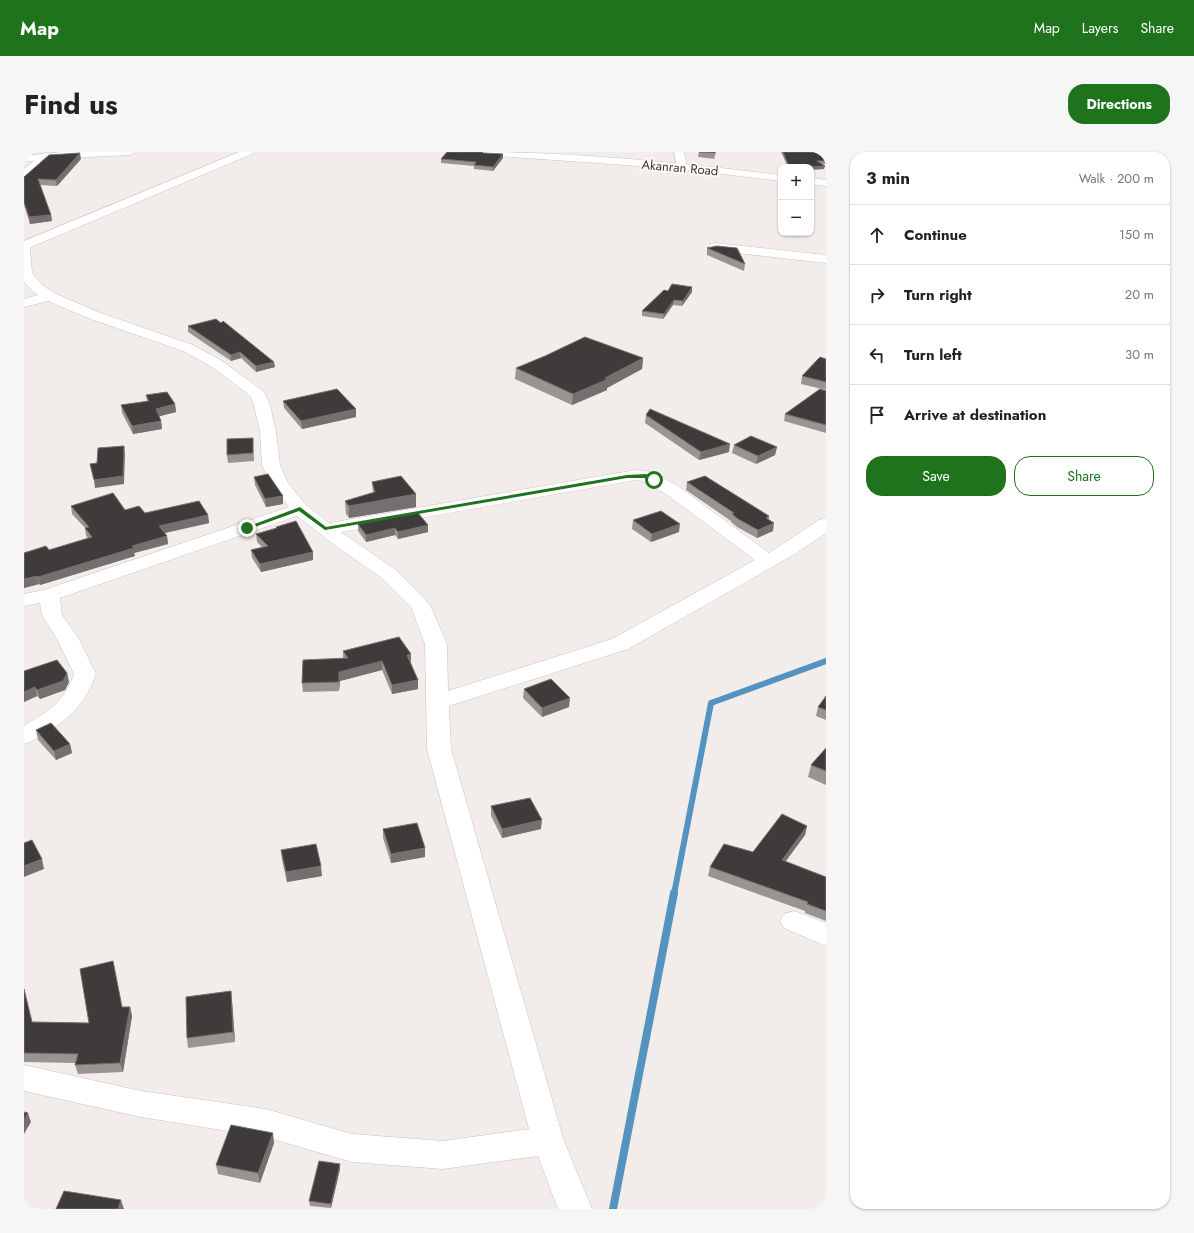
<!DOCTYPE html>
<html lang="en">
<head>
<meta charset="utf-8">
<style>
	:root { --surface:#fff; --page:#f6f6f6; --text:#222; --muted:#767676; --line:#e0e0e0; --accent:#1f731d }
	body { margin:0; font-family:Jost,sans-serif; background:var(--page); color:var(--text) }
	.controls { position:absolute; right:12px; top:12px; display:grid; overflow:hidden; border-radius:8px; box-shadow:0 1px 3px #0004 }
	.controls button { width:36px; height:36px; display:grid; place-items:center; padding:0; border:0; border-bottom:1px solid var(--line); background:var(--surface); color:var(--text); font:20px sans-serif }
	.stop { position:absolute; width:12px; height:12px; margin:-9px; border:3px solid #1f731d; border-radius:50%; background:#fff }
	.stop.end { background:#1f731d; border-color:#fff; box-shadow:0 1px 4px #0008 }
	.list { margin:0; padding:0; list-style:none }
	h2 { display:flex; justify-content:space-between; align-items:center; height:52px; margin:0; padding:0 16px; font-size:17px }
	h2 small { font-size:13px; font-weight:400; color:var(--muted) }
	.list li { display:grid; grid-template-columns:26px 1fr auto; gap:12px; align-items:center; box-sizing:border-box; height:60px; padding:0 16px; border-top:1px solid var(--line) }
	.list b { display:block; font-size:15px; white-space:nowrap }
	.list em { font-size:13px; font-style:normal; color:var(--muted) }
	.actions { display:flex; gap:8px; padding:12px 16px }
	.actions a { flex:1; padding:9px 0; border:1px solid var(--accent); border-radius:16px; text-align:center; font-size:14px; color:var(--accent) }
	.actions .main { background:var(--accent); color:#fff }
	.icon { flex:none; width:22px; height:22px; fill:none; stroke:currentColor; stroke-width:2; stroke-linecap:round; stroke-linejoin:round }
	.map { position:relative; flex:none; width:802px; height:1057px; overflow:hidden; border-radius:16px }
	header { display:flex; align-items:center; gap:24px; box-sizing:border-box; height:56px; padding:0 20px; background:var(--accent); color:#fff }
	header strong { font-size:19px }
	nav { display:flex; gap:22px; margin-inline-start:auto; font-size:14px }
	.intro { display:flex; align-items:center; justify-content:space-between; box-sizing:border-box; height:96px; padding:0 24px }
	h1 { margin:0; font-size:28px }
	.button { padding:10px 18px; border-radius:16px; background:var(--accent); color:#fff; font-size:14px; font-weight:700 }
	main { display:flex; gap:24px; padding:0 24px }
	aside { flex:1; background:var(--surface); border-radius:16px; box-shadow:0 1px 3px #0004 }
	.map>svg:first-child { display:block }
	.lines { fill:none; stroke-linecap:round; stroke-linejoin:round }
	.stream-far1 { stroke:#5492bf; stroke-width:6 }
	.stream { stroke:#5492bf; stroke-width:8 }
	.minor-casing { stroke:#c8c3c0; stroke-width:1 }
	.major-casing { stroke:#c8c3c0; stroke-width:1 }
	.highway-casing { stroke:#c8c3c0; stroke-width:1 }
	.minor { fill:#fff; fill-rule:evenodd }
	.major { fill:#fff; fill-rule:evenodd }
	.highway { fill:#fff; fill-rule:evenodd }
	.wall { fill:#999492 }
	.shaded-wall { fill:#757070 }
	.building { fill:#403b3b; stroke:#757070 }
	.route { fill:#1f731d }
	.labels { text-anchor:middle; stroke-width:4; stroke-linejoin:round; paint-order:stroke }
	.far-street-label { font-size:13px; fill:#3c3a39; stroke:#fefaf8 }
</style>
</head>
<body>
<header>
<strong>Map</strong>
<nav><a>Map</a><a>Layers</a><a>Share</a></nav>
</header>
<div class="intro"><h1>Find us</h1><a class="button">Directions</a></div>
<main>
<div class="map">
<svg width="802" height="1057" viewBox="0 0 802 1057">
	<rect width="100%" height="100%" fill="#f2edea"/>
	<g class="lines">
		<!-- stream-far1 -->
		<path class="stream-far1" d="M650 742 687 551 802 509"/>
		<!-- stream -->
		<path class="stream" d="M589 1057 650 741"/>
		<defs>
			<path id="minor" d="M650 0H660L663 14 661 16H653Z
				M22 1 26 2 27 4 26 6 4 25 0 26V17L18 2Z
				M691 91 802 103V111L686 98 685 95 686 92Z
				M0 92 5 93 6 96 8 121 18 133 30 141 74 160 169 193 198 209 240 240 246 253 252 280 256 313 264 331 282 353 305 371 612 318 628 320 654 334 745 401 795 368 802 366V381L771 402 604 497 425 554 427 597 540 989 568 1057H534L514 1004 419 1017 328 1010 242 985 117 965 0 939V913L117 939 242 957 328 982 419 989 505 977 403 597 401 492 387 455 358 426 313 395 273 364 36 446 38 463 55 487 72 522C63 548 48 565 25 579 17 584 9 589 0 592V574C25 559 40 550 50 522L33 487 18 463 16 451 0 454V442L20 438 265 355 247 332 238 313 236 280 230 253 227 245 219 238 188 215 159 199 64 166 24 149 0 155V147L14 143 8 139 0 129ZM612 328 618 329 642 342 731 408 588 487 424 539 423 492 406 453 372 418 317 380Z
				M770 759 802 771V794L760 776 756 769 760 762Z"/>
			<path id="major" d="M38 0H111L106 3 22 7 0 10V4Z
				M454 0C555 0 656 11 757 23V29L657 17 459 3Z
				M787 26 802 28V34L787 32Z"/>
			<path id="highway" d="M215 0H229L228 2 0 98V89Z"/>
		</defs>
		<!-- minor casing -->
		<use href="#minor" class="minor-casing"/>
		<!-- major casing -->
		<use href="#major" class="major-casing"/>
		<!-- highway casing -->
		<use href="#highway" class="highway-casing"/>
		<!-- minor -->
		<use href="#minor" class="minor"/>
		<!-- major -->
		<use href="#major" class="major"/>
		<!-- highway -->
		<use href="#highway" class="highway"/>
	</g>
	<!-- wall -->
	<path class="wall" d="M675 0H692L690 7 674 5Z
		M757 0H802V12H797L800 17 787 15H764Z
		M459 1 479 6 469 19 450 17V14L417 11V7Z
		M57 7 33 34 16 33 27 63 28 69 6 72 0 53V25Z
		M683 96 721 112 720 119 683 103Z
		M668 135V140L658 154 649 153 639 167 618 164V159L644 139Z
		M164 174 251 215 232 220 217 206 207 209 164 180Z
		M619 206 618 217 583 236V238L548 253 491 227 492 216Z
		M802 207V238L777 232 778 224Z
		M802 239V281L760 269 761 262Z
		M122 243 151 252 152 260 135 264 137 269 138 277 109 282 98 261 97 253 123 249Z
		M259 249 332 265 278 277 260 256Z
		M622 263 705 300 675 308 621 271Z
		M229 286 230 309 204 311 203 303Z
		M710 293 753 295 751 303 732 312 708 301Z
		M230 325 259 352 242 355 231 333Z
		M348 330 392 342V355L325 366 322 362 321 349 349 341Z
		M663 330 745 364V367L749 379 733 386 713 375 707 370V369L662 338Z
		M47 354 101 358 121 361 184 363 185 371 141 381 143 384 144 392 110 401 111 404 16 433 15 432 0 436V401L25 398 64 386 62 384 61 376 48 362Z
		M609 368 655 380 627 390 608 377Z
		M334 372 404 373V380L374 387 371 383 342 390 334 379Z
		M252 375 289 400V408L237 420 228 406 227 398 238 395 233 390 232 382 252 376Z
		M319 499 387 511 394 537 368 542 358 518 316 529 315 539 279 540 278 531 319 506Z
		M0 519 43 521 45 530 41 538 16 547 13 544 0 550Z
		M500 537 545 555 518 565 499 546Z
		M802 544V568L792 564 794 555Z
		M12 578 46 592 48 601 32 608 14 588Z
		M802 596V633L784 625 787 613Z
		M467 654 517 677 478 686 467 664Z
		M783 674 781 683 761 710 802 725V769L781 761V759L684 724 686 715 729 700Z
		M359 677 401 705 367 711 359 686Z
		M257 698 298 724 263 730 258 708Z
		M0 836 8 870 65 871 98 855H106L108 864 99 920 54 922 51 913 52 911 0 910Z
		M208 849 211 890 164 896 163 886Z
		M250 991 236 1031 194 1022 192 1013Z
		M316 1017 307 1056 286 1054 285 1049Z"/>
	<!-- shaded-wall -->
	<path class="shaded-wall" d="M56 1 57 7 33 34 32 28Z
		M479 2V6L469 19V15Z
		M801 14 800 17 787 18V15Z
		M27 63 28 69 6 72 5 65Z
		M668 135V140L658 154 659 149Z
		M650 148 649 153 639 167 640 162Z
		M216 200 217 206 207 209V203Z
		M619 206 618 217 583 236V238L548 253 549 242Z
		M250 210 251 215 232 220V214Z
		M151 252 152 260 133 265 132 257Z
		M332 257V265L278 277 277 269Z
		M137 269 138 277 109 282 108 274Z
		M706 292 705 300 675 308 677 300Z
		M100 294 101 302 100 332 71 336 70 328Z
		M753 295 751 303 732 312 734 304Z
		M392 342V355L325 366V354Z
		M259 344V352L242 355 241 347Z
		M184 363 185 371 136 382 135 374Z
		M750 371 749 379 733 386 734 378Z
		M656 372 655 380 627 390 628 382Z
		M404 373V380L374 387V380Z
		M371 376V383L342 390V383Z
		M143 384 144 392 110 401 111 404 16 433 14 425 108 394Z
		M289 400V408L237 420 236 412Z
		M13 424 15 432 0 436V427Z
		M387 502V511L383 503Z
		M358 509V518L316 529 315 539V520Z
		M43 521 45 530 41 538 16 547 13 538Z
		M394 528V537L368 542V533Z
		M11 535 13 544 0 550V540Z
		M546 546 545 555 518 565V556Z
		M46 592 48 601 32 608 30 599Z
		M518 668 517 677 478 686V677Z
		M783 674 781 683 756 717 758 708Z
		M401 696V705L367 711V702Z
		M18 707 20 717 0 725V714Z
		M297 714 298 724 263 730 262 720Z
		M207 839 208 849 211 890 209 880Z
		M106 855 108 864 99 920 96 911Z
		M4 961 7 970 0 982V968Z
		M249 981 250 991 236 1031 234 1021Z
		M316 1012V1017L307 1056V1052Z
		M97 1048 100 1057H94Z"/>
	<!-- building -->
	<path class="building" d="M423 0H458L459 1 479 2 469 15 450 13 452 10 417 7Z
		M675 0H691V1Z
		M759 0H802V9H793L801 14 787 15H765Z
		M56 1 32 28 14 27 27 63 5 65 0 50V25L25 3Z
		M693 94 713 96 721 112 683 96Z
		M648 132 668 135 659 149 650 148 640 162 618 159 640 138 644 139Z
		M192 167 197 171 199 169 250 210 232 214 216 200 207 203 164 174Z
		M561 185 619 206 581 226 584 227 549 242 492 216 521 204Z
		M796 205 802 207V230L778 224Z
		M313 237 332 257 277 269 259 249Z
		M796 237 802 239V273L761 262Z
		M143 240 151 252 132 257 137 269 108 274 97 253 125 249 122 243Z
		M626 257 706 292 677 300 622 263Z
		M727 284 753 295 734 304 710 293Z
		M229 286V301L203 303V287Z
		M100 294 99 324 70 328 66 312 73 311 74 296Z
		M244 322 259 344 241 347 230 325Z
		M377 324 392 342 325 354 321 349 351 340 348 330Z
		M681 324 745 364 742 366 750 371 734 378 714 367 708 362 710 361 663 330Z
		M89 341 101 358 115 354 121 361 175 349 184 363 135 374 143 384 108 394 110 396 14 425 13 424 0 427V409L1 408 0 407V401L22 394 25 398 68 385 61 376 65 375 47 354Z
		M637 359 656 372 628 382 609 368Z
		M394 361 404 373 374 380 371 376 342 383 334 372Z
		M272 369 289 400 236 412 227 398 244 394 232 382 253 376 252 375Z
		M375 485 387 502 383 503 394 528 368 533 358 509 315 520V530L278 531 279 508 324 506 319 499Z
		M33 508 43 521 39 529 13 538 11 535 0 540V519Z
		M527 527 546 546 518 556 500 537Z
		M802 544V558L794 555Z
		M27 571 46 592 30 599 12 578Z
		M802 596V619L787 613Z
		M506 646 518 668 478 677 467 654Z
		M758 662 783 674 758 708 802 725V759L783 752 784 750 686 715 700 692 729 700Z
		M393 671 401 696 367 702 359 677Z
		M8 688 18 707 0 714V691Z
		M292 692 297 714 262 720 257 698Z
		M89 809 98 855H106L96 911 51 913 54 902 0 901V837L8 870 65 871 56 817Z
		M207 839 209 880 163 886 162 845Z
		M0 960 4 961 0 968Z
		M207 973 249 981 234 1021 192 1013Z
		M295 1009 316 1012 307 1052 285 1049Z
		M40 1039 97 1048 94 1057H32Z"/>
	<!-- route -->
	<path class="route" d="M622 322 633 328 630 329 621 326H603L301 378 275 359 225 377 220 376 276 355 302 375 603 323Z"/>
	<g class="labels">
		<!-- far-street labels -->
		<g class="far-street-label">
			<text transform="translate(656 15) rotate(5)" y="5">Akanran Road</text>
		</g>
	</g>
</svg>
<div class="controls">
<button>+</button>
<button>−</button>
</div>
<div class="stop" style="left:630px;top:328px"></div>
<div class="stop end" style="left:223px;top:376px"></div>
</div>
<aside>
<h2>3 min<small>Walk · 200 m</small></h2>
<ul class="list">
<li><svg class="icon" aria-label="ahead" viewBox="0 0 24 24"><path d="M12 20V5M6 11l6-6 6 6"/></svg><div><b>Continue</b></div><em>150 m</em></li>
<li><svg class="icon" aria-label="right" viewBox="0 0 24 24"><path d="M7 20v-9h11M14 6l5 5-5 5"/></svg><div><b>Turn right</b></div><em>20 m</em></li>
<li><svg class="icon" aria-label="left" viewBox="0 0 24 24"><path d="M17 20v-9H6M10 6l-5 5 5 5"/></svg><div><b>Turn left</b></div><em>30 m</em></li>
<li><svg class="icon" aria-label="arrive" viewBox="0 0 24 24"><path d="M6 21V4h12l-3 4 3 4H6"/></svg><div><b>Arrive at destination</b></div></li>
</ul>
<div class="actions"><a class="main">Save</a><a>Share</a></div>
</aside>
</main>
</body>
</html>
